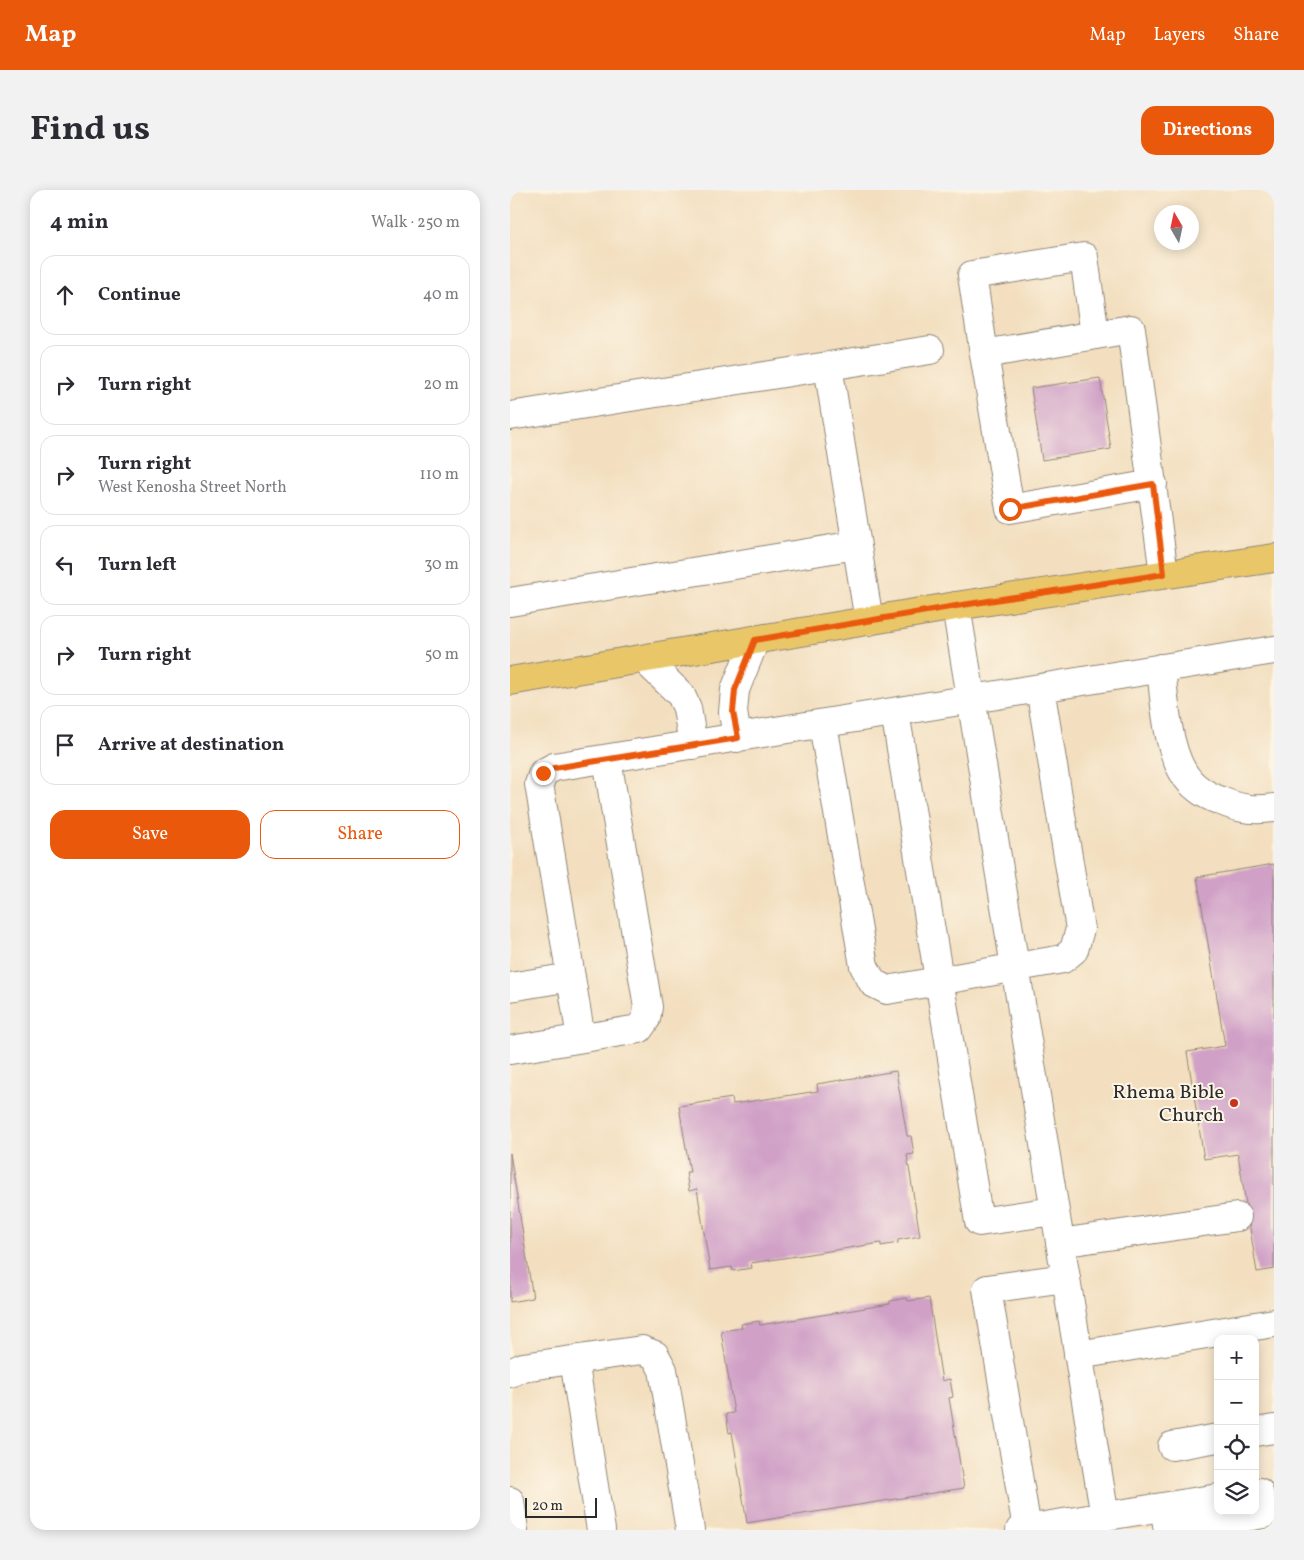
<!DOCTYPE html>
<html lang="en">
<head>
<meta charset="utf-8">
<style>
	:root { --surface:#fff; --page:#f2f2f3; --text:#2b2b33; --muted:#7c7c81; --line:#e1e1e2; --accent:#ea580c }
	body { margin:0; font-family:Vollkorn,serif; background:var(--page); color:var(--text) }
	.controls { position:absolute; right:15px; bottom:15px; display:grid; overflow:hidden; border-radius:10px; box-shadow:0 2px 12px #0003 }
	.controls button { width:45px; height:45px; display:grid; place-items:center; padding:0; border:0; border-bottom:1px solid var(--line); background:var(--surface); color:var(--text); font:25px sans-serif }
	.compass { position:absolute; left:644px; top:15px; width:45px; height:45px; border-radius:50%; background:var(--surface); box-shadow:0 2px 12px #0003; rotate:351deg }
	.scale { position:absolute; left:15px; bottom:12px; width:72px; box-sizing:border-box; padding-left:5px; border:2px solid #2b2b2b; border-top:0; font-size:14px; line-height:18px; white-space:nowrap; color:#2b2b2b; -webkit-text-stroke:4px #fcf5e5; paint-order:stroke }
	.stop { position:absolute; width:15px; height:15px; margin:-11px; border:4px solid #ea580c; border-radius:50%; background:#fff }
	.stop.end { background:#ea580c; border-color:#fff; box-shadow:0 1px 5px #0008 }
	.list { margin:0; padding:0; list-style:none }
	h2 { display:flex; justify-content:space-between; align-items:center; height:65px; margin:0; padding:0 20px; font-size:21px }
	h2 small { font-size:16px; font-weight:400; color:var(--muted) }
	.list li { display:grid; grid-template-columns:32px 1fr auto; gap:15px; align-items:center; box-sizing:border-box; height:80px; margin:0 10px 10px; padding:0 10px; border:1px solid var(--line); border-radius:15px }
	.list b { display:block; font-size:19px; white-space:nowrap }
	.list p { margin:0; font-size:16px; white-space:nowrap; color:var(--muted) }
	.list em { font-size:16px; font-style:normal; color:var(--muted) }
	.actions { display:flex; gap:10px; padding:15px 20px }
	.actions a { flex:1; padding:11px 0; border:1px solid var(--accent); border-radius:15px; text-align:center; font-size:18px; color:var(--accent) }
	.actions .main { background:var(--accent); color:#fff }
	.icon { flex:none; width:28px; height:28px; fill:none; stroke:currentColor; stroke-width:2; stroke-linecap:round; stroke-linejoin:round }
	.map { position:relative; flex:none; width:764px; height:1340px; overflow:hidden; border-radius:15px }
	header { display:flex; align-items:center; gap:30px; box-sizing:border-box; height:70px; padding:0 25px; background:var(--accent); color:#fff }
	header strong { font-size:24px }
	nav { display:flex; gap:28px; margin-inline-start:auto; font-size:18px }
	.intro { display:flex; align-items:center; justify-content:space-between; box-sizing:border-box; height:120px; padding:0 30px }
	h1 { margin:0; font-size:35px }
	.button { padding:12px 22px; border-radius:15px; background:var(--accent); color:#fff; font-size:18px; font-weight:700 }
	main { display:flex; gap:30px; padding:0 30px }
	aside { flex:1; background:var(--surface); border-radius:15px; box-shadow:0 2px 12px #0003 }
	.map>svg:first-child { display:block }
	.building { fill:#d0a0c7 }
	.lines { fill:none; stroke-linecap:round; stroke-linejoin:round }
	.minor-casing { stroke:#8f8576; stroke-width:30 }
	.major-casing { stroke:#8f8576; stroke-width:30 }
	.minor { stroke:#fff; stroke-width:28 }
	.major { stroke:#e9c769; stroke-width:28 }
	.route { stroke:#ea580c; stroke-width:6 }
	.poi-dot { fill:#c8321e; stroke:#fcf5e5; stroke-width:2 }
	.labels { text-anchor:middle; stroke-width:4; stroke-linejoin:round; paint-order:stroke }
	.poi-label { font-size:20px; fill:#2b2b2b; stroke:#fcf5e5; text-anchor:end }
</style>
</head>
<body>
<header>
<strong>Map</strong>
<nav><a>Map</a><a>Layers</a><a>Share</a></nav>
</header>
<div class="intro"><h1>Find us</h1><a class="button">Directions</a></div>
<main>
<aside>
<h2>4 min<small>Walk · 250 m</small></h2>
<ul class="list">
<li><svg class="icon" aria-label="ahead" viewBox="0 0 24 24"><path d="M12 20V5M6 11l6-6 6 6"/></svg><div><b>Continue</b></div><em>40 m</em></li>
<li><svg class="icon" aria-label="right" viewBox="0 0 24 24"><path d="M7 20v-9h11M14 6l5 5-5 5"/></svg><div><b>Turn right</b></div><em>20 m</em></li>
<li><svg class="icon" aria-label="right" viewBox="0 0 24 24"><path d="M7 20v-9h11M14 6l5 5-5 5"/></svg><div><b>Turn right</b><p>West Kenosha Street North</p></div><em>110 m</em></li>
<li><svg class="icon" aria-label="left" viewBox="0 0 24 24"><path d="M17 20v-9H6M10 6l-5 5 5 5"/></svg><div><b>Turn left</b></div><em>30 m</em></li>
<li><svg class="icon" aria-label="right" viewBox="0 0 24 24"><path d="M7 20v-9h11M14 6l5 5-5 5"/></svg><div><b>Turn right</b></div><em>50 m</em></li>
<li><svg class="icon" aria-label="arrive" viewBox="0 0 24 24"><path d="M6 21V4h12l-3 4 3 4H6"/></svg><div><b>Arrive at destination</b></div></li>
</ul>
<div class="actions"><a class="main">Save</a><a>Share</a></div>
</aside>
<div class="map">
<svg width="764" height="1340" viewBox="0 0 764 1340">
	<rect width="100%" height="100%" fill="#fcf5e5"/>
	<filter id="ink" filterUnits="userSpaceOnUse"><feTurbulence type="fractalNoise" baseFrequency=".02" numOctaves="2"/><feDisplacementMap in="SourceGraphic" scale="10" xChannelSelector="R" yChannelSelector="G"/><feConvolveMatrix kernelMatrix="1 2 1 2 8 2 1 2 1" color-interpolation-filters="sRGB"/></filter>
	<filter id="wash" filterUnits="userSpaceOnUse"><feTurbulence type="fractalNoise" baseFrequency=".0096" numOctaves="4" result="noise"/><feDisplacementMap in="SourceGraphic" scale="20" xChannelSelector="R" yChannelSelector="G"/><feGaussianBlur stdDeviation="1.12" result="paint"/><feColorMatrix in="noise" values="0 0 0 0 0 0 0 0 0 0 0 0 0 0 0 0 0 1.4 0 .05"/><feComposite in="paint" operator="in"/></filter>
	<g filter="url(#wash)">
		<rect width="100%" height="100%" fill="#f3dfc0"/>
		<g id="blocks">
			<!-- building -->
			<path class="building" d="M590 188 601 259 532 270 521 198Z
				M764 674V1079L747 1082 728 964 694 969 677 862 715 856 687 687Z
				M386 881 397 946H401L404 964 397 965 410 1046 388 1050V1053L371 1056V1053L241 1073 242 1078 223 1081 222 1077 200 1080 187 999 179 1001 176 982H180L169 916 222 908 223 914 308 901 307 894Z
				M0 963 23 1108 0 1112Z
				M397 1108 398 1111 419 1108 432 1191 440 1189 443 1207 439 1208 454 1298 237 1333 222 1242 219 1243 216 1224 224 1223 211 1141 232 1138 231 1134 249 1131 250 1135 380 1114V1111Z"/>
		</g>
	</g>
	<g filter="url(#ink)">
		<use href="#blocks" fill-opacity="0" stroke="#8f8576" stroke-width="1"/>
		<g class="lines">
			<defs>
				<path id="minor" d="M585 145 574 67 462 85 474 164 500 319 643 294
					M474 164 621 139 654 384
					M318 176 359 431
					M0 226 420 160
					M0 412 346 355
					M446 416 595 1327
					M134 469 171 505 177 518 183 555
					M651 478C655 513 657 576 687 598 694 604 703 608 711 611 730 619 744 621 764 618
					M385 522 469 1032 544 1021
					M313 534 354 776 363 793 377 800 553 769 564 760 570 739 530 498
					M227 548 223 522 225 500 245 450
					M0 797 61 787
					M71 848 29 594 33 583 44 577 764 460
					M0 860 129 839 136 829 138 817 97 569
					M550 1053 727 1027
					M568 1165 764 1133
					M64 1170 91 1340
					M0 1183 13 1177 132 1160 145 1165 153 1180 180 1340
					M745 1242 764 1239
					M662 1256 708 1248
					M0 1311 4 1340
					M654 1317 658 1340 754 1324 749 1302
					M517 1339 477 1099 555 1088
					M510 1340 708 1308"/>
				<path id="major" d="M0 491 446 416 764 368"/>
			</defs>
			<!-- minor casing -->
			<use href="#minor" class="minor-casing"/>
			<!-- major casing -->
			<use href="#major" class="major-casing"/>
			<!-- minor -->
			<use href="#minor" class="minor"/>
			<!-- major -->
			<use href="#major" class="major"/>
		</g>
	</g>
	<g class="lines" filter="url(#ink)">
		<!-- route -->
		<path class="route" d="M33 583 44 578 228 548 223 522 225 500 245 450 446 416 654 384 643 294 500 319"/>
	</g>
	<!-- markers -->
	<circle class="poi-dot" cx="724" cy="913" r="5"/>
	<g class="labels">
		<!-- poi labels -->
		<g class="poi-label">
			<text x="714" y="908">Rhema Bible<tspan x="714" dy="23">Church</tspan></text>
		</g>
	</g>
</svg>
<div class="controls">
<button>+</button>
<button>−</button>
<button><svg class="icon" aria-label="locate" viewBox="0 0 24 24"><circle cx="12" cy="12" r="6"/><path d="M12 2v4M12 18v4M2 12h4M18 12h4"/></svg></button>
<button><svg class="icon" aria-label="layers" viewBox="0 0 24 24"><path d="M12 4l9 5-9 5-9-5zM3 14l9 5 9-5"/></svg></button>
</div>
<svg class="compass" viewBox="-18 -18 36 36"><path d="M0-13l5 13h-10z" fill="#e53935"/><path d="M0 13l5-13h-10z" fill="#7c7c81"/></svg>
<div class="scale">20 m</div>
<div class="stop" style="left:500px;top:319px"></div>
<div class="stop end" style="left:33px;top:583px"></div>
</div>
</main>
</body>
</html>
